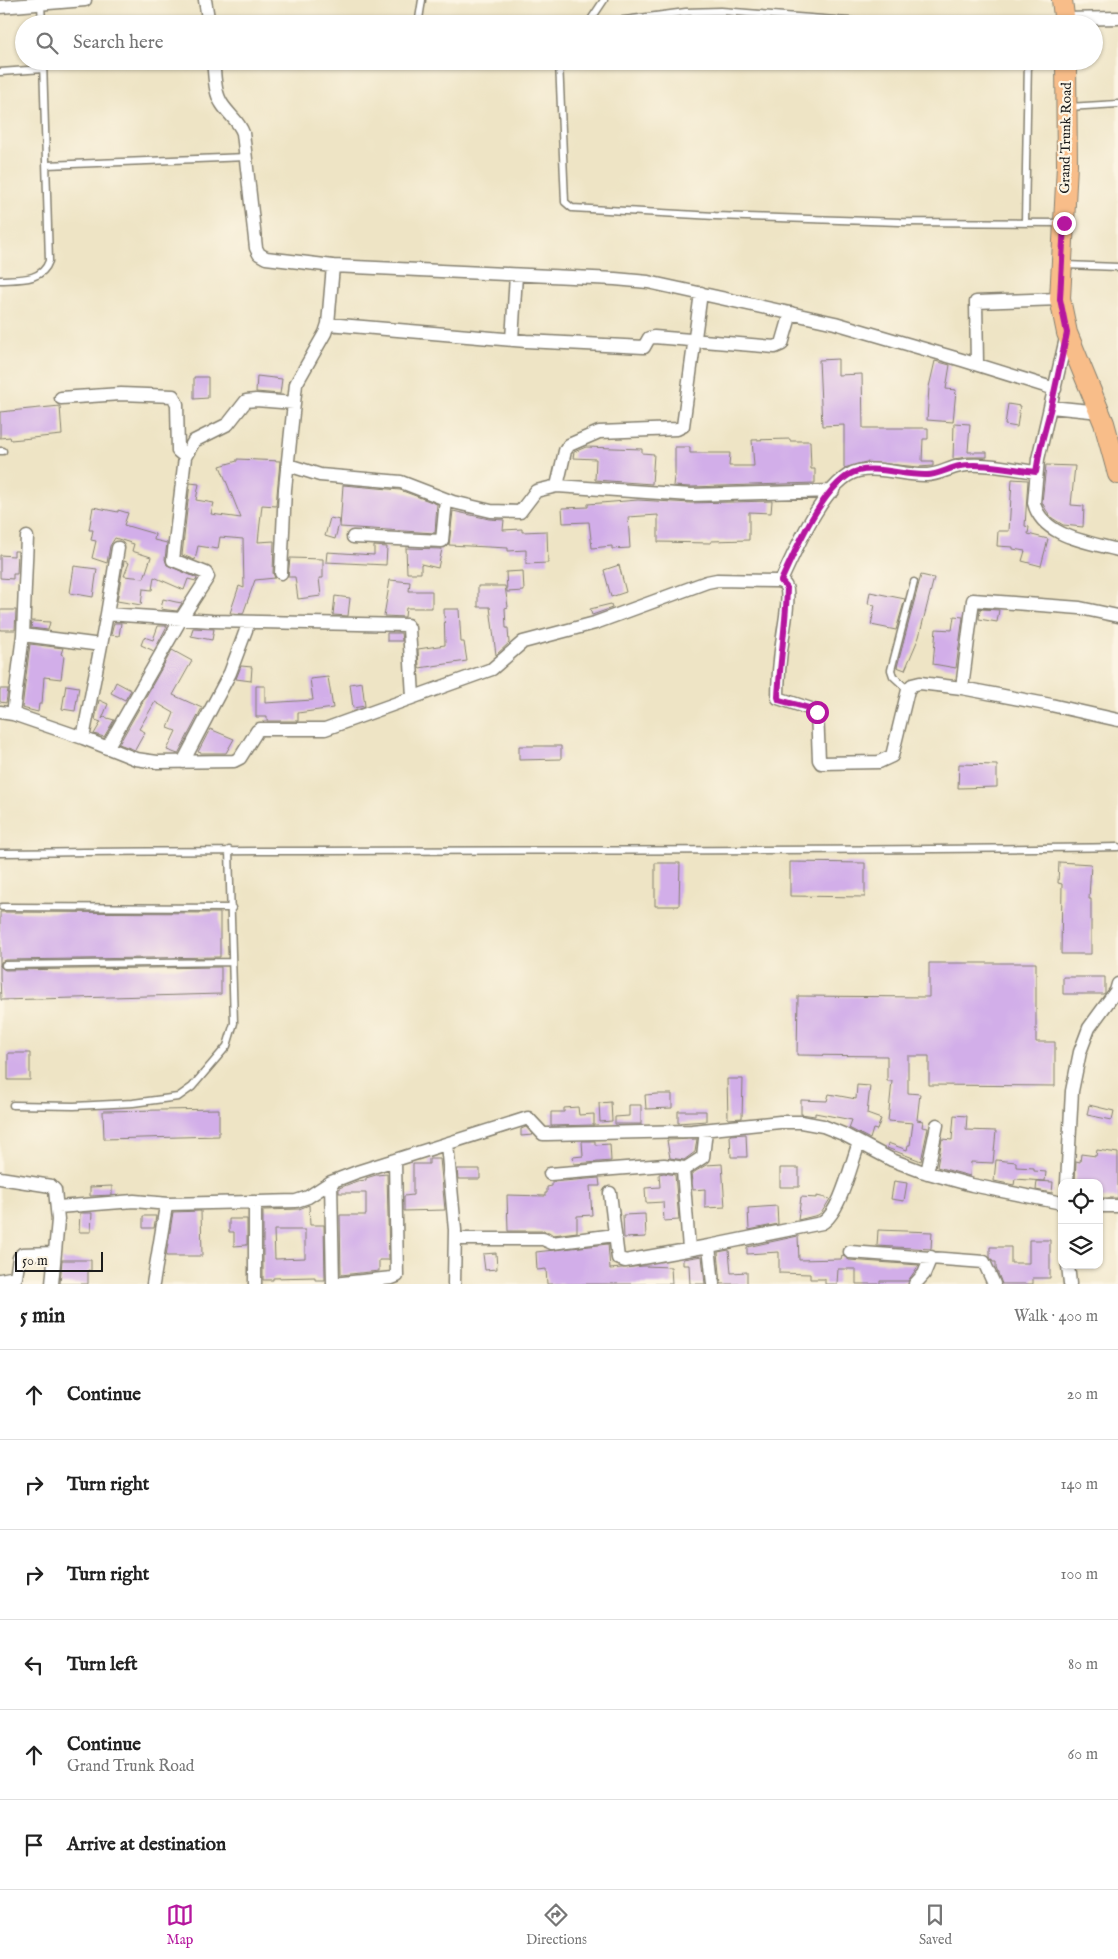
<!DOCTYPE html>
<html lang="en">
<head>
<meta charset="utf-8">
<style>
	:root { --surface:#fff; --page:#f2f2f2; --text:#222; --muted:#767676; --line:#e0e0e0; --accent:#b5179e }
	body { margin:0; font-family:"IM FELL English",serif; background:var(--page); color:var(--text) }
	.controls { position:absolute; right:15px; bottom:15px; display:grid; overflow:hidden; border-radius:10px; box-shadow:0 1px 4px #0004 }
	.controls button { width:45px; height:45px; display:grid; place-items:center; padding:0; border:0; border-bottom:1px solid var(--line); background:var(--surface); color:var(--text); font:25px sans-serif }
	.scale { position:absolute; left:15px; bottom:12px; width:88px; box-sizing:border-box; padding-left:5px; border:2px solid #1c1c1c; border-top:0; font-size:14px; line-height:18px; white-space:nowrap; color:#1c1c1c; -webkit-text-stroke:4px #fcf5e5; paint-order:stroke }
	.stop { position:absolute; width:15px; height:15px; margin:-11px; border:4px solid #b5179e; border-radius:50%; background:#fff }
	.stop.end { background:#b5179e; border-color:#fff; box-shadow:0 1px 5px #0008 }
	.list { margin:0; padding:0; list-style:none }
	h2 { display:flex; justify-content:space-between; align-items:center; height:65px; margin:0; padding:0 20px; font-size:21px }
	h2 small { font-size:16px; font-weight:400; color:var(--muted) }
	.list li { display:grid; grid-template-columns:32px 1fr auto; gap:15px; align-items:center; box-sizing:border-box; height:90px; padding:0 20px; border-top:1px solid var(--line) }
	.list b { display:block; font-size:19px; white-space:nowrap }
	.list p { margin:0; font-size:16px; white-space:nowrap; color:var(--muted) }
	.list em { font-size:16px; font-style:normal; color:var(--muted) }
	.icon { flex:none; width:28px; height:28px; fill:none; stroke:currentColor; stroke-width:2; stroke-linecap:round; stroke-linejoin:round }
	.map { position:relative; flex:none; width:1118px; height:1284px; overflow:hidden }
	.search { position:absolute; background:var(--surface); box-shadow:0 1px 4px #0004; left:15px; right:15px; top:15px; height:55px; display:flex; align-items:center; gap:12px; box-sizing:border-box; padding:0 18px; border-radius:28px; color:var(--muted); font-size:19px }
	.sheet { height:605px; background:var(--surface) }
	nav { display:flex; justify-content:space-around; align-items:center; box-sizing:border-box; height:70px; border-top:1px solid var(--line); background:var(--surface); font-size:14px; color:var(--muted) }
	nav a { display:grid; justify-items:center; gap:2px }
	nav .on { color:var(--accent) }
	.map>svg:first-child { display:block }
	.building { fill:#d2aee9; fill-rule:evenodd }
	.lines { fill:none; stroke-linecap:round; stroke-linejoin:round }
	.service-casing { stroke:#858070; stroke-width:9 }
	.minor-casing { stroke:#858070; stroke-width:15 }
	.primary-casing { stroke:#858070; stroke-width:22 }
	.service { stroke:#fff; stroke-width:6 }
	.minor { stroke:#fff; stroke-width:12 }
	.primary { stroke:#f8bd89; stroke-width:20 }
	.route { stroke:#b5179e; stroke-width:6 }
	.labels { text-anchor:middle; stroke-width:4.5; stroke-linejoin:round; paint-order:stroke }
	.street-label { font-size:14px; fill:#1c1c1c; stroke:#fcf5e5 }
</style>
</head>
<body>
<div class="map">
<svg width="1118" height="1284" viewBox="0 0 1118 1284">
	<rect width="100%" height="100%" fill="#fcf5e5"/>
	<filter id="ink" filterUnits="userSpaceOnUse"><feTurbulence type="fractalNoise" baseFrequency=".02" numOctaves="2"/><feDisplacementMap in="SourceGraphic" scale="10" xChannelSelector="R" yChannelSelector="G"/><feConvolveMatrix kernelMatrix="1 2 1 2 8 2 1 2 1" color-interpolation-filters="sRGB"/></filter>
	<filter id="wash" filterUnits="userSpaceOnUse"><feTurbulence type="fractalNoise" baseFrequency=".0096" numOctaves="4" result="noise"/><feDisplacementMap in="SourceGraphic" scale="20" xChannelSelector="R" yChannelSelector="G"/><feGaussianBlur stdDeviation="1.12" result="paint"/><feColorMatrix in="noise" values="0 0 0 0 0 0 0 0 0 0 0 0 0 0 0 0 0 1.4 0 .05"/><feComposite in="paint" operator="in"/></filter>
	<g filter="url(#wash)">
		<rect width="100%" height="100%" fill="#eee4c5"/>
		<g id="blocks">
			<!-- building -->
			<path class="building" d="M838 359V375L862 374 863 428H928V439H923L922 461H933V466L919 467 866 462 844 468V425L822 426 819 360Z
				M935 361 950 365 946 389 956 390 953 422 927 420 929 387Z
				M257 376 282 379 280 394 256 392Z
				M194 377H208V398L194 399Z
				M1008 404 1020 406 1017 427 1005 425Z
				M60 406 62 435 11 440 10 437 0 438V412Z
				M954 423 970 424 968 452H987V457H968L953 459Z
				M790 439V441H810L811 469H815V483L691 487 673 486 674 477H675V447H690V453H730L729 466H754L752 440Z
				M586 447 642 449V453L654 454 652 484 595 480 596 459 573 458 574 452Z
				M237 459 280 461 276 506 262 505 258 542 274 541 273 573 275 578 255 580 243 614 230 613 239 586 244 588 243 539 220 537 218 549 198 546 195 560 182 555 190 483 199 484 196 500 214 503 211 514 241 518 220 466 237 461Z
				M1046 465 1075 466 1071 505 1084 506 1083 527 1063 525 1052 518 1046 510 1042 502Z
				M1012 479 1028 480 1025 526 1029 527 1028 534 1048 539 1041 566 1022 561 1025 551 1013 549V547L997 546 998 531H1009Z
				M343 485 400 490 437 504 435 533 340 527Z
				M638 500 691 503 772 501 771 513 749 512V540L711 541V543L658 542V515L628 517 630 548 612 549V546L592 548 589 522 563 523 562 508 588 507V504Z
				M93 507 118 512V510L128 513 124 525 155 534 154 540 167 543 165 559 167 565 197 578 196 581 188 579 184 590 154 577 152 590 143 589 141 605 117 601 124 561 129 563 124 576 144 578 151 557 132 551 134 544 115 538 110 546 107 563 92 558 96 541 91 540 93 530H89Z
				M453 511 489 519 504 520 503 530 522 529V532L547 531 548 563 526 564V550L508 551V548L449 545Z
				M330 518 340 520 335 539 325 536Z
				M374 546 387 547 386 565 326 562 327 552 374 555Z
				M406 548 442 549 438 568 421 564V573H407Z
				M14 551H18L17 574H13V579L0 578V555L14 556Z
				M290 558 323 559V578H319L321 596 298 599 295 577H288Z
				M619 565 626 592 611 597 604 570Z
				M74 566 97 569 93 597 70 593Z
				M523 571 524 591 507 592 506 572Z
				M921 575 934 578 919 637 905 670 897 667Z
				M390 580 410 582 409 591H432V608H406L405 617 384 616Z
				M478 586H505L508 607 505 608 506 628H508L509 643 496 655 490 607H478Z
				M870 592 905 599 896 630 871 625 875 605 868 604Z
				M335 596 350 598 348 616 333 615Z
				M163 599 176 602 182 603 177 611 168 610 161 609Z
				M611 604 612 608 592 615 590 609Z
				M444 609H459L461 642H464L467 661 419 668 418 649 445 645Z
				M980 609 999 610 997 622 979 619Z
				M0 610H16L15 630H0Z
				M954 616 963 617 956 668 933 664 936 629 952 630Z
				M32 621 50 622 48 630 31 628Z
				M114 623H121L119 636 111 635Z
				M158 626H167L154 651 141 645 144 637 153 640Z
				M193 628 214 629 212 640 191 636Z
				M387 633H401L402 641H387Z
				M30 644 63 648 61 654 64 656 61 679 44 677 42 704H39L38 712 22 708Z
				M172 650 192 661 173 695 202 708 178 754 167 750 176 731 168 728 174 713 155 702 139 729 145 732 135 750 119 744Z
				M241 666 252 667 251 681 236 679Z
				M328 677 333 708 298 713V721H267V717H256V686H265V703L313 700 310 679Z
				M116 682 131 690 125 700 111 693Z
				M362 682 365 706 353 708 350 684Z
				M66 685 79 687 75 711 62 709Z
				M0 689H8L6 703 0 702Z
				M99 700 108 704 102 719 104 717 114 720 104 737 94 734 101 722 95 720Z
				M210 729 234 739 226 753H201L198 752Z
				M519 746H561V759L519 760Z
				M959 764 997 765V787L958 788Z
				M790 862 865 863V897L790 896Z
				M1059 862 1091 864 1089 899H1091V954H1061L1062 884 1058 883Z
				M655 863H680L679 906H655Z
				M0 912 220 913V957L5 960 1 962 0 966 5 970 221 967V994L1 1000 0 977Z
				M929 963H1036V1042H1055V1086L929 1085V1056H908V1093L920 1094 917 1120 923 1121 922 1127 928 1128 921 1161 887 1148 888 1143 907 1150 908 1145H910L913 1123 888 1121 892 1081H887V1056L797 1055 798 996 929 997Z
				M1063 977H1105V993L1103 994H1063Z
				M8 1053H30V1080H8Z
				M727 1079H743L742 1118 728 1119Z
				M857 1085 870 1086 867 1114 881 1119 877 1130 873 1129 870 1139 849 1128 852 1120 815 1113V1116L801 1114V1100L827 1101 829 1094 856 1099Z
				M657 1094H672V1108L646 1109 645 1095Z
				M611 1102 612 1121 600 1122 599 1103Z
				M629 1105H641V1124H615V1117L629 1116Z
				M1089 1105 1114 1111 1112 1120 1087 1115Z
				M578 1107 579 1115 594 1114V1125L551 1126V1112H564V1108Z
				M219 1109V1136L104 1139 103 1111Z
				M678 1111H706V1121L678 1123Z
				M954 1115 967 1116 966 1130 996 1131 993 1163 971 1162 970 1176 937 1167 942 1139 952 1140Z
				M526 1127 533 1135 521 1136V1129Z
				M746 1134 747 1157H731L730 1135Z
				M697 1139 695 1152 684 1160 670 1158 667 1140Z
				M582 1141H595V1145L610 1144 611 1161 574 1164 573 1157 583 1156Z
				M1097 1150 1118 1153V1198H1099V1183H1075L1076 1161 1080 1162 1081 1154 1096 1156Z
				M429 1159H440L445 1210 404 1211V1196L413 1195V1164H429Z
				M996 1160 1016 1162V1167L1034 1168V1171L1046 1172 1045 1181 1015 1179 1014 1185 994 1181Z
				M722 1164 725 1207 705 1208V1189L693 1190 691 1174 706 1165Z
				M780 1168H799V1187H780Z
				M457 1169H480V1179H458Z
				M664 1173 675 1175 679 1220 664 1221 663 1202 646 1203 645 1188 660 1187 659 1174Z
				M387 1174 389 1260H379V1271L341 1275 340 1215H366V1193H339V1188L357 1181 366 1180V1178L376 1175Z
				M599 1178 600 1186H590L592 1215 577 1216V1232L553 1235 549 1232 543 1231H508L507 1195 545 1196V1193H547V1187L552 1186V1182Z
				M894 1181 907 1183 904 1201 891 1199Z
				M1037 1181 1053 1182 1052 1193 1036 1190Z
				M112 1186V1195L90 1196V1187Z
				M817 1196 830 1199 822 1212 818 1215 798 1220 801 1197 817 1198Z
				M309 1205 310 1225H324L325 1280H315V1277L273 1278V1280H263V1210L299 1209ZM274 1230H305V1258L275 1259Z
				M777 1206 778 1224 749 1230 748 1208Z
				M201 1211 202 1256H166L173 1212Z
				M80 1213H92L91 1232H79Z
				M645 1214 646 1237 624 1238 623 1215Z
				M143 1216H156L154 1228H143Z
				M229 1219H247V1245L234 1246V1232H229Z
				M878 1230 932 1232 931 1249 877 1246Z
				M798 1236 799 1260 841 1259 842 1255 849 1260 919 1265 908 1281H880V1284H856V1269H838L837 1284H825V1279H810V1274L779 1273V1252L747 1254V1247Z
				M1029 1240H1050V1278H1033V1284H1002L996 1268V1262H993L990 1257V1247H1011V1263H1029Z
				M608 1244 610 1269 644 1266 671 1267 672 1284H547L546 1269 537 1270 536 1252Z
				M729 1250 731 1273 747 1272V1284H721L718 1252Z
				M496 1253 497 1269 485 1270 483 1254Z
				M702 1256 705 1284H690L689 1265H683V1259Z
				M62 1260H91V1271L88 1270V1284H60Z"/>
		</g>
	</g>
	<g filter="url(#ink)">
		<use href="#blocks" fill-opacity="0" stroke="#858070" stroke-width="1"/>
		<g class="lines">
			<defs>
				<path id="service" d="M41 4 42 24
					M419 19 422 0
					M588 24 604 0
					M594 24 686 12 721 11 887 24
					M559 61 565 202 572 208 715 216 900 222 1062 223
					M0 72 43 69
					M1068 107 1118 104
					M47 165 247 157
					M1025 222 1028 61
					M1065 265 1118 267
					M0 280C18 279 42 282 49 261L43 61
					M0 451H3
					M908 690 893 676 891 670 914 582
					M0 853C373 848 745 853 1118 847
					M2 907 232 908
					M5 965 232 962
					M13 1105 74 1106 133 1103 178 1097 192 1087 227 1046 234 1023 229 850"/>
				<path id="minor" d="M205 0 209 24
					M0 7 85 0
					M1064 19 1118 18
					M213 61C215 75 214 92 222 104 229 115 239 121 243 133L256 248 259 254 266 258 333 266
					M328 324 526 341 644 347 649 338 654 337 775 347 782 344 791 313
					M1067 334 1038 459 1034 503C1042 537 1089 542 1118 550
					M512 340 516 275
					M977 364 976 302 1060 299
					M61 398 121 394 173 396 177 404 178 451 185 457
					M1051 407 1100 412
					M288 465 320 475 401 482 453 502 491 511 520 512 536 491 557 486 565 451 569 445 599 432 677 429 683 426 701 293
					M557 486 691 495 833 491
					M27 537 23 635 101 645 83 738
					M353 537 442 541 446 500
					M281 573 285 489 296 384 325 333 328 324 333 266 615 279 648 282 835 323 962 360 1055 389
					M781 581C794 553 825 479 858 471 880 466 905 476 927 475 938 475 949 468 960 466 982 462 1013 469 1036 472
					M107 614 118 548
					M1118 616 1080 608 973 600 962 688 1051 705 1118 720
					M101 645 107 614 212 621 407 625 409 628 413 697
					M0 712 13 714 83 738 136 759 157 762 234 761 240 758 257 731 260 729H325L492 669 523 642 595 623 707 582 717 580 776 581C781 581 786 584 787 590 789 604 785 621 783 636 780 656 778 677 778 698L817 711 819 760 821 763 879 762 892 756 908 690 912 685 920 683 962 688
					M13 714 23 635
					M107 748 181 619 208 577 206 573 173 560 185 457 194 441 228 424 246 401 256 400 294 403
					M183 762 230 673 249 622
					M447 1144 455 1230 454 1284
					M927 1173 937 1125
					M550 1174 664 1165 684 1168
					M0 1178 51 1186 55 1190 58 1220 52 1284
					M331 1182 333 1284
					M1067 1183 1072 1091 1080 1052 1089 1028 1116 991 1118 984
					M610 1193 618 1258 625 1261 709 1246
					M1099 1206H1118
					M58 1207 134 1201 169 1204
					M455 1239H543L552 1243 615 1235
					M689 1249 683 1170 703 1157 706 1130
					M850 1252 984 1262 994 1284
					M1068 1265 1070 1284
					M0 1280 16 1277 19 1258 22 1254 54 1253
					M153 1284 166 1206 169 1204 296 1201 308 1197 331 1182 357 1172 528 1118 543 1134H547L692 1131 780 1122H801L823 1126 843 1134 892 1160 921 1171 972 1185 1062 1203
					M255 1284V1203
					M333 1284 392 1278 397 1276 395 1160
					M713 1284 709 1246 822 1223C840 1213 851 1164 859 1143
					M915 1284 924 1274 931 1257"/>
				<path id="primary" d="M1062 0 1065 24
					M1066 61 1067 165 1060 299 1067 333 1104 423 1118 474"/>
			</defs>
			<!-- service casing -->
			<use href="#service" class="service-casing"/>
			<!-- minor casing -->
			<use href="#minor" class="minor-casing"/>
			<!-- primary casing -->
			<use href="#primary" class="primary-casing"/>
			<!-- service -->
			<use href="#service" class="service"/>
			<!-- minor -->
			<use href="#minor" class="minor"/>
			<!-- primary -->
			<use href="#primary" class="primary"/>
		</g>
	</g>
	<g class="lines" filter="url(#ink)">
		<!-- route -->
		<path class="route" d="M817 712 816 710 779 700 778 697C780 660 786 625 787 588L781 581C794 553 825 479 858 471 880 466 904 476 927 475 938 475 949 468 960 466 982 462 1014 470 1036 472L1040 449 1051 407 1067 333 1060 299 1064 223"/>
	</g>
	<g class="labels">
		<!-- street labels -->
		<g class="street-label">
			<text transform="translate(1065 138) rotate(-89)" y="5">Grand Trunk Road</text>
		</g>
	</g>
</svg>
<div class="controls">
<button><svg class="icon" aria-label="locate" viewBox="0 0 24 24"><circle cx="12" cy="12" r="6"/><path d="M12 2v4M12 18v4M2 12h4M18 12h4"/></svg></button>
<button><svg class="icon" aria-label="layers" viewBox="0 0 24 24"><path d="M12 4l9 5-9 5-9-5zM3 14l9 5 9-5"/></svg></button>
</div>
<div class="scale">50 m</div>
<div class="stop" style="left:817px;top:712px"></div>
<div class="stop end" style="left:1064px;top:223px"></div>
<div class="search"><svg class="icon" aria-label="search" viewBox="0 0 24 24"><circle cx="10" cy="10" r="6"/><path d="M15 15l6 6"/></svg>Search here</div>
</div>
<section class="sheet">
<h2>5 min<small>Walk · 400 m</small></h2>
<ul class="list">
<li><svg class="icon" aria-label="ahead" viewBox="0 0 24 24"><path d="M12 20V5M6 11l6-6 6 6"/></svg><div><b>Continue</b></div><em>20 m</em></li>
<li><svg class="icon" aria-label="right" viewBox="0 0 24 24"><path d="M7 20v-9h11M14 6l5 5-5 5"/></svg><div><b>Turn right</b></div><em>140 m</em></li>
<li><svg class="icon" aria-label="right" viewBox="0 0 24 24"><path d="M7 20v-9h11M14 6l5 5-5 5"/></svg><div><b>Turn right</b></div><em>100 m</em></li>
<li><svg class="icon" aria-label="left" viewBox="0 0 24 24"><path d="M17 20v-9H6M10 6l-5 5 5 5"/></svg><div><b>Turn left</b></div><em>80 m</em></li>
<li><svg class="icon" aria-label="ahead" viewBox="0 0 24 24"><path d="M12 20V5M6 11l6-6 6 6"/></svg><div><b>Continue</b><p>Grand Trunk Road</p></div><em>60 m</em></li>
<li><svg class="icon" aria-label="arrive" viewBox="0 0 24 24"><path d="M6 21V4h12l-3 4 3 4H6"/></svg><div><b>Arrive at destination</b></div></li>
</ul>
</section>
<nav>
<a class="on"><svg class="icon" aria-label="map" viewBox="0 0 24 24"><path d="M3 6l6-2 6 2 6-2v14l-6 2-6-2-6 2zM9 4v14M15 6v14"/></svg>Map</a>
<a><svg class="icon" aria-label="directions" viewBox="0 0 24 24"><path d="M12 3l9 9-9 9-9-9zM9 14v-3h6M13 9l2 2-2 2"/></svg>Directions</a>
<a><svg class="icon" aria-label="saved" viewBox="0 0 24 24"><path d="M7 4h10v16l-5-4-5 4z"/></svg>Saved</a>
</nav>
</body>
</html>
